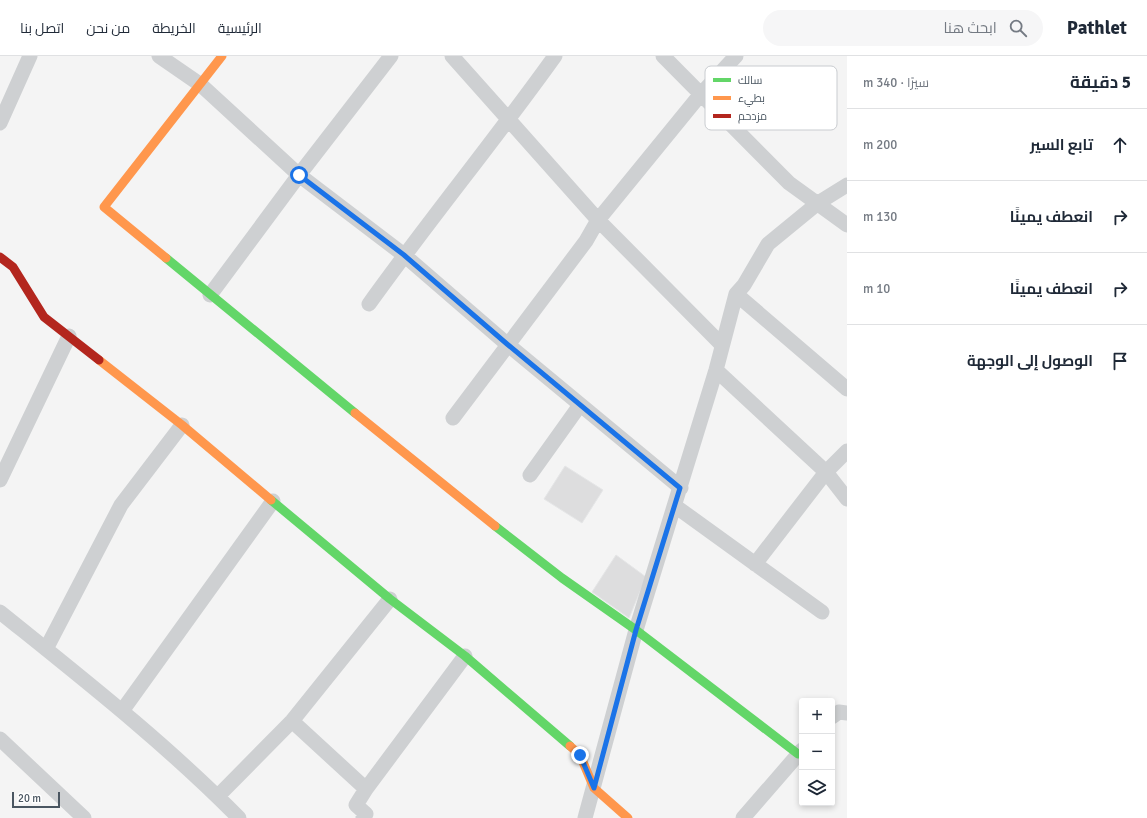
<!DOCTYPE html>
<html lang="ar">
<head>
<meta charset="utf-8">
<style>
	:root { --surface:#fff; --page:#f6f6f7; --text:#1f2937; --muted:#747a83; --line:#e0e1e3 }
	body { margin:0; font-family:Signika,Cairo,sans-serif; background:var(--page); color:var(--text); direction:rtl }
	.controls { position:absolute; right:12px; bottom:12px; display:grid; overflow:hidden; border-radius:4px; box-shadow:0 2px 6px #0003 }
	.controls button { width:36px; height:36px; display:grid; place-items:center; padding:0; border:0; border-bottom:1px solid var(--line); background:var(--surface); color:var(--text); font:20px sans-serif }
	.scale { position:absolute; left:12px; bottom:10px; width:48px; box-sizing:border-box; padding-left:4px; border:2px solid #4a5661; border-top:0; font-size:11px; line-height:14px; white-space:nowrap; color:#4a5661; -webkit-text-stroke:3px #fff; paint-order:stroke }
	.stop { position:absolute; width:12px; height:12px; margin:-9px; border:3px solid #1a73e8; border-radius:50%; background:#fff }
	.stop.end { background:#1a73e8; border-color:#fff; box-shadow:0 1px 4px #0008 }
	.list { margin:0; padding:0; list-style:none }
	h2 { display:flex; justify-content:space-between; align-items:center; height:52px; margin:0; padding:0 16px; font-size:17px }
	h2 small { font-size:13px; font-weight:400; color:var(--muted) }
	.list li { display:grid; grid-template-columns:26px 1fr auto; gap:12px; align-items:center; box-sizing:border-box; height:72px; padding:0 16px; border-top:1px solid var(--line) }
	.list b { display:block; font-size:15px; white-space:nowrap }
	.list em { font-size:13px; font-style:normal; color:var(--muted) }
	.icon { flex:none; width:22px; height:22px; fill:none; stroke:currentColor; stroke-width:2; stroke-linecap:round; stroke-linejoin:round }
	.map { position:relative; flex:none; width:847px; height:762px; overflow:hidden; direction:ltr }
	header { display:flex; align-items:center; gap:24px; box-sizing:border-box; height:56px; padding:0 20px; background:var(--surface); border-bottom:1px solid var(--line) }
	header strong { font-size:19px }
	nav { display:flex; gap:22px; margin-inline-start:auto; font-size:14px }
	.search { width:280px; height:36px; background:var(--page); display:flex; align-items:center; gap:10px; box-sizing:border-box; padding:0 14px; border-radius:22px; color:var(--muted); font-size:15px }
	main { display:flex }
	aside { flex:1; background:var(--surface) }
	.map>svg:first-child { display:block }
	.building { fill:#ddddde; stroke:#e5e6e7 }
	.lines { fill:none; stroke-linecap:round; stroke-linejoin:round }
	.street { stroke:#ced0d2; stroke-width:15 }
	.fast { stroke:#63d668; stroke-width:9 }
	.slow { stroke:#ff974d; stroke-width:9 }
	.jam { stroke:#b3261e; stroke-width:9 }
	.route { stroke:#1a73e8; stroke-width:5 }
	.key { fill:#fff; stroke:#c9ccd0; stroke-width:1 }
	.key-label { font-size:11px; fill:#4a5661 }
</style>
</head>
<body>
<header>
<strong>Pathlet</strong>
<div class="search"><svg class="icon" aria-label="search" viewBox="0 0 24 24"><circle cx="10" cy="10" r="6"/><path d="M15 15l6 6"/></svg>ابحث هنا</div>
<nav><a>الرئيسية</a><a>الخريطة</a><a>من نحن</a><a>اتصل بنا</a></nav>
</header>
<main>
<aside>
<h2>5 دقيقة<small>سيرًا · 340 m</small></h2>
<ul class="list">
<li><svg class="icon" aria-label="ahead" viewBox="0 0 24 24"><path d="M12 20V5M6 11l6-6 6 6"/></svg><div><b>تابع السير</b></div><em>200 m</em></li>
<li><svg class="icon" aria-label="right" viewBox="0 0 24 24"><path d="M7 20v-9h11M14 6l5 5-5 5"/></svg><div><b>انعطف يمينًا</b></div><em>130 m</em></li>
<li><svg class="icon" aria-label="right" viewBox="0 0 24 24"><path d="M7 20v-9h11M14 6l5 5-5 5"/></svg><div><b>انعطف يمينًا</b></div><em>10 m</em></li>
<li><svg class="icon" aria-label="arrive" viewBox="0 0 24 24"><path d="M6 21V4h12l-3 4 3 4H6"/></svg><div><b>الوصول إلى الوجهة</b></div></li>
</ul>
</aside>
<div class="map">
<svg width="847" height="762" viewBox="0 0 847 762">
	<rect width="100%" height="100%" fill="#f4f4f4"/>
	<!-- building -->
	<path class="building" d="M565 410 603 434 582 467 544 443Z
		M616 499 646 521 629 562 592 536Z"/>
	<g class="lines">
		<!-- street -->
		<path class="street" d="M159 0 201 29 299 119 404 199 507 288 681 432
			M452 0 598 164 722 289
			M663 0 789 127 847 169
			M0 67 30 0
			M736 238 847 333
			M210 239 299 119 391 0
			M369 248C429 164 495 84 555 0
			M716 314 826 416 847 443
			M453 362 586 185 598 164 700 39 736 0
			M530 419 580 349
			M0 424 69 280
			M675 450 822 556
			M755 508 826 416 847 395
			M0 556C82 622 165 687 239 762
			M46 593 121 449 182 369
			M122 655 273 445
			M832 661 839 656 847 657
			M292 665 366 733
			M0 683 84 762
			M218 740 292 665 390 543
			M363 762 366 758 356 749 366 733 465 600
			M585 762 636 574 716 314 736 238 744 229 768 188 818 147 847 129
			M743 762 802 694"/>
		<!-- fast -->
		<path class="fast" d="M166 202 355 357
			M271 444 390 543 465 600 570 690
			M495 470 562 522 636 574 798 698"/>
		<!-- slow -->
		<path class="slow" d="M166 202 104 151 222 0
			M99 304 182 369 271 444
			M355 357 495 470
			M570 690 580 699 594 732 628 762"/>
		<!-- jam -->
		<path class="jam" d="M0 201 13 211 44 261 99 304"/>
	</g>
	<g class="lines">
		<!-- route -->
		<path class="route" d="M299 119 404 199 507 288 680 432 636 574 594 732 580 699"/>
	</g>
	<!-- legend -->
	<rect x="705" y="10" width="132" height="64" rx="6" class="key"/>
	<rect x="713" y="22" width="18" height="4" fill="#63d668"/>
	<rect x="713" y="40" width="18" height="4" fill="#ff974d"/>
	<rect x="713" y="58" width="18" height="4" fill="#b3261e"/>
	<g class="key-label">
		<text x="738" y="28">سالك</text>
		<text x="738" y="46">بطيء</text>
		<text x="738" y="64">مزدحم</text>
	</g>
</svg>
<div class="controls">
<button>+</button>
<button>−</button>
<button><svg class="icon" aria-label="layers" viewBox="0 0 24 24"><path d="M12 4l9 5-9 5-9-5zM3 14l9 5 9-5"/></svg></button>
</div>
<div class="scale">20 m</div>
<div class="stop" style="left:299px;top:119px"></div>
<div class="stop end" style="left:580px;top:699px"></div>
</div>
</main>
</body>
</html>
